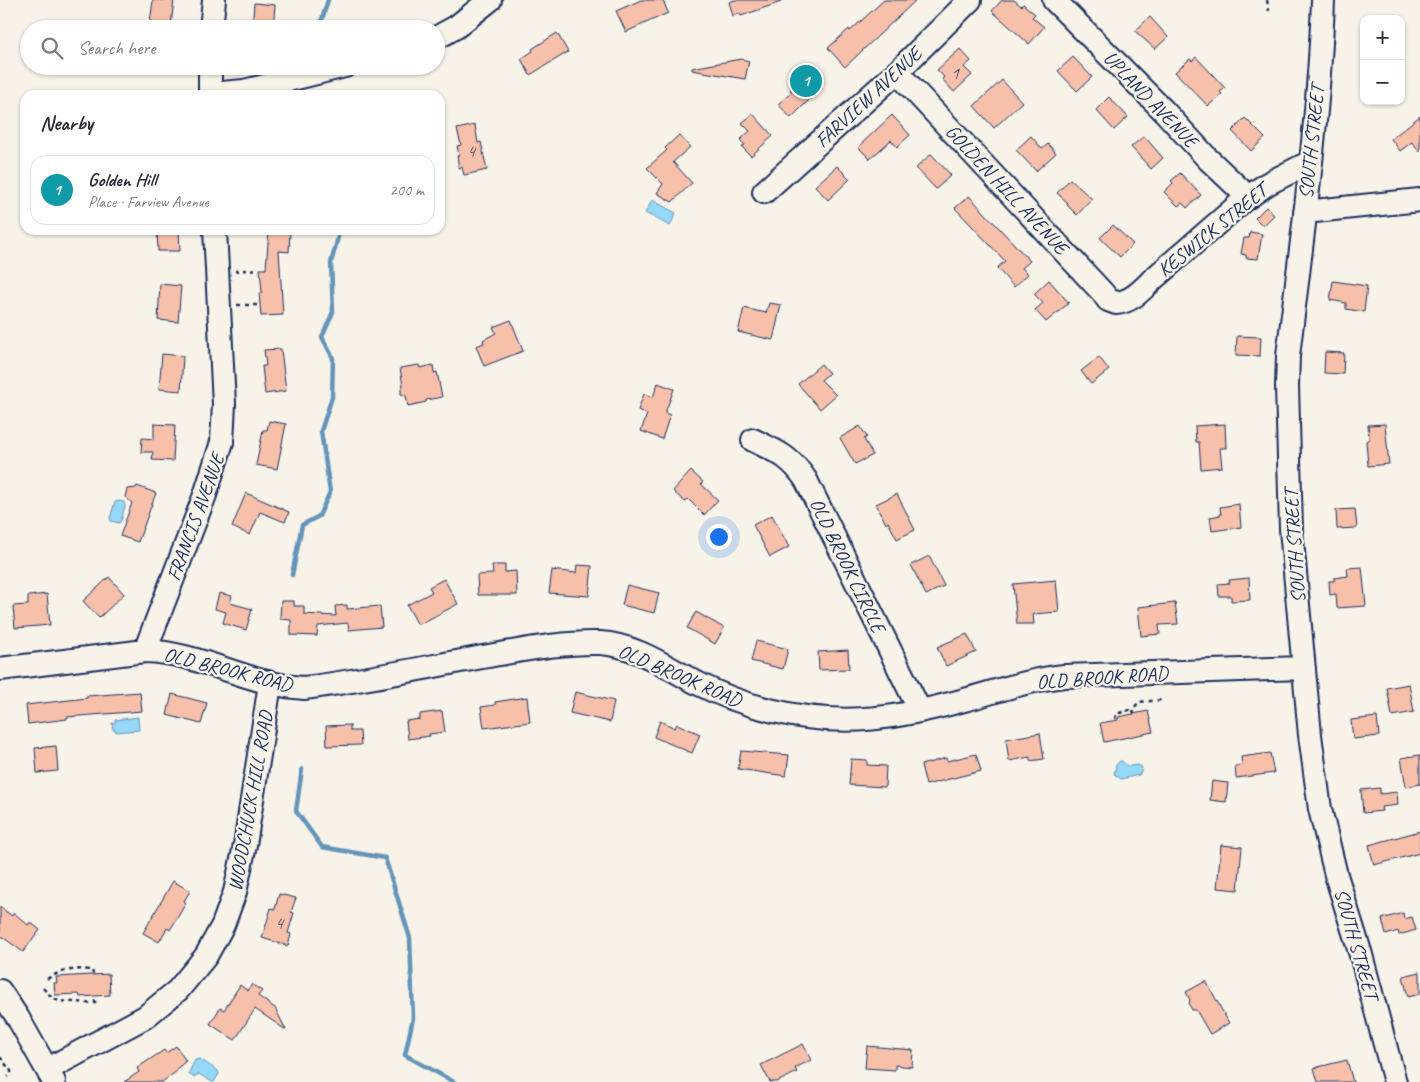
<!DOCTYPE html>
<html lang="en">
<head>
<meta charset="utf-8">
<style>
	:root { --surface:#fff; --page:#f7f7f7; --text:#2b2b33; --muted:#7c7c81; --line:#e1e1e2; --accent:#c8321e }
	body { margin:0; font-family:Caveat,sans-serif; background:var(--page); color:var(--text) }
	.controls { position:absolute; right:15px; top:15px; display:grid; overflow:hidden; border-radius:10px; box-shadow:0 1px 4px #0004 }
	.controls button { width:45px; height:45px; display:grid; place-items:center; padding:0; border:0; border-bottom:1px solid var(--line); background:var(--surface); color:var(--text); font:25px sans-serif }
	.you { position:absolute; left:718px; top:536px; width:18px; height:18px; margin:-12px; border:4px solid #fff; border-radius:50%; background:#1a73e8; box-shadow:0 0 0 8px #1a73e833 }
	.badge { display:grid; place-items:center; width:32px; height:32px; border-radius:50%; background:var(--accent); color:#fff; font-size:16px; font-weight:700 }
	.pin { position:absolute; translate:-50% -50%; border:2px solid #fff; box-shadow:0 1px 5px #0006 }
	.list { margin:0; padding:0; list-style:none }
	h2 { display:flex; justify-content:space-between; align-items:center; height:65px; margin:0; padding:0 20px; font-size:21px }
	h2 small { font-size:16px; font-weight:400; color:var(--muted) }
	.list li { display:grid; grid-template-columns:32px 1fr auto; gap:15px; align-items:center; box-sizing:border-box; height:70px; margin:0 10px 10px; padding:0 10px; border:1px solid var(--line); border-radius:15px }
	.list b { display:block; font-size:19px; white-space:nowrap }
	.list p { margin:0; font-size:16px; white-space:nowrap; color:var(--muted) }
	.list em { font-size:16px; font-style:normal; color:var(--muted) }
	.icon { flex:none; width:28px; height:28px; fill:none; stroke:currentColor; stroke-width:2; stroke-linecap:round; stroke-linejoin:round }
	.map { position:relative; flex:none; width:1420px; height:1082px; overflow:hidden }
	.search { position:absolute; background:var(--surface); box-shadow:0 1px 4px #0004; left:20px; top:20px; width:425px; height:55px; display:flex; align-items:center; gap:12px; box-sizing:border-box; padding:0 18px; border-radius:28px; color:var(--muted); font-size:19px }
	.panel { position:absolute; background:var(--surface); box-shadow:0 1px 4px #0004; left:20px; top:90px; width:425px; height:145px; border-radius:15px }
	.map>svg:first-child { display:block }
	.water { fill:#96d8f8; stroke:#6594ba }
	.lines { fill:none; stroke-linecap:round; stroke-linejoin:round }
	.stream { stroke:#6594ba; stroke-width:4.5 }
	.building { fill:#f7c0ab; stroke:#1b2f5e }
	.minor-casing { stroke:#1b2f5e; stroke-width:26 }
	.path { stroke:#1b2f5e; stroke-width:2.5; stroke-dasharray:4 4; stroke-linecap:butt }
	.minor { stroke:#f7f3e8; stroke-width:22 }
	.labels { text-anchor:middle; stroke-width:4.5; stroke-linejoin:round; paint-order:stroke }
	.number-label { font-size:18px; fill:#525371 }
	.street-label { font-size:20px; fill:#1b2f5e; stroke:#f7f3e8 }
</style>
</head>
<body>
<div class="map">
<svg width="1420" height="1082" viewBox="0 0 1420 1082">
	<rect width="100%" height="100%" fill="#f7f3e8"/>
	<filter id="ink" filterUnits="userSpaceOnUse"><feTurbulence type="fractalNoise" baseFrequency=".02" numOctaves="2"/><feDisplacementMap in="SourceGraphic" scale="10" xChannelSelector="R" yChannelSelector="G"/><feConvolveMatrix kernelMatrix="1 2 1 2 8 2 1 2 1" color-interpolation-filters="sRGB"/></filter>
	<g filter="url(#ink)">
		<!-- water -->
		<path class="water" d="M652 200 676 213 670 226 645 213Z
			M119 501 124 502 125 506 121 521 119 523 111 521 110 518 115 502Z
			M138 717 139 730 116 732V730H113L112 723H115V720Z
			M1120 761H1122L1127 766 1138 765 1142 767 1141 772 1139 775 1121 779 1114 774 1116 765Z
			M200 1059 218 1071 219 1074 214 1082H212L199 1074 194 1077 188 1074 195 1060Z"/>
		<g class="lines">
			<!-- stream -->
			<path class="stream" d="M319 29 328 0
				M292 575 302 525 319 516 330 492 321 431 332 397 333 358 322 337 333 312 331 263 340 230
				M302 769 296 811 322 847 385 858 410 938 413 1018 405 1055 454 1082"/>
		</g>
		<!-- building -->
		<path class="building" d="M153 0H174L171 26 150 23Z
			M641 0H663L668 13 626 32 616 11Z
			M735 0H780L781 2 741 16 740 13 733 16 729 2Z
			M884 0H916L845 67 828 48 849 29 850 31Z
			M1002 0H1014L1021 6 1023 4 1035 14 1032 17 1044 27 1029 44 992 11Z
			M254 3 275 5 273 29H252Z
			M1150 17 1168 37 1155 49 1135 31Z
			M557 33 568 52 530 75 521 59 533 51 532 49Z
			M960 49 971 61 964 67 972 75 954 92 942 79 944 77 937 70Z
			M1073 57 1092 77 1077 91 1058 71Z
			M1196 57 1225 88 1220 92 1222 94 1208 106 1175 72 1190 59 1192 61Z
			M741 59 749 61 745 79 692 70V68Z
			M1002 80 1022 102 994 128 974 106Z
			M800 81 813 96 791 118 778 104 792 92 790 90Z
			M1109 97 1128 117 1114 130 1096 110Z
			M753 114 773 136 751 156 742 147 745 145 740 140 750 131 742 123Z
			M892 115 910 135 897 147 891 140 870 159 858 147Z
			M1420 116V152L1412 142 1400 151 1391 139Z
			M1245 118 1265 138 1251 151 1232 131Z
			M475 125 478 143 481 142 487 170 464 175 462 167 459 168 457 156 459 155 457 146 461 145 457 129Z
			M679 135 690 147 673 162 692 183 672 202 657 193 663 184 647 168 667 150 665 148Z
			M1031 136 1042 149 1048 144 1056 153 1036 171 1016 150Z
			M1144 136 1163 158 1151 169 1131 147Z
			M931 154 951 175 936 189 916 168Z
			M837 166 850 179 828 200 815 186Z
			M1180 173 1201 195 1187 208 1182 203 1178 206 1164 192 1173 183 1171 181Z
			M1070 179 1092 199 1077 215 1067 205 1068 203 1057 193Z
			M969 196 1030 261 1022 268 1028 274 1014 287 997 268 1005 261 955 208Z
			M1266 207 1274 215 1263 226 1255 218Z
			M1113 225 1133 244 1120 257 1100 238Z
			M157 230H179L180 251H158Z
			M269 230H290L289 252 279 251 283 315 261 316 259 293H262L260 269H266Z
			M1250 232 1262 234 1258 259 1246 258V255L1241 254 1244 238H1249Z
			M1049 280 1069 303 1046 322 1035 310 1043 303 1034 294Z
			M1333 281 1367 286 1364 312 1346 309V303L1330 300Z
			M160 284 181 286 178 322 158 320Z
			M769 303 781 305 773 340 738 332 744 308 766 313Z
			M511 320 523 351 484 366 476 346 484 343 483 340 496 333 493 327Z
			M1237 336 1261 337 1260 356 1236 355Z
			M281 349 286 391 265 394 262 366H266L264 350Z
			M1325 352 1344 353 1343 374 1324 373Z
			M162 354 183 356 181 391 159 389Z
			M1099 357 1109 370 1091 384 1081 371Z
			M821 364 829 373 821 380 836 395 820 409 798 384Z
			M419 365 420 368 433 365 434 373 437 372 442 397 426 400V402L408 406 406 396 401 394V388L403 386 400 368Z
			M658 383 674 389 665 413 670 415 662 439 641 431 647 414 638 410 644 394 653 397Z
			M269 421 286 424 277 469 256 465 263 430H267Z
			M154 424 175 425 173 461 152 460 153 452H141L142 438 154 439Z
			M1225 424 1226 448H1220L1222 467 1201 469 1199 442H1196L1195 426Z
			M1385 424 1389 464 1368 466 1366 441 1369 440 1368 425Z
			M860 426 867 437 864 439 873 455 855 464 840 438Z
			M691 471 703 482 701 484 718 500 704 515 688 499 685 502 673 491Z
			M137 486 156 493 138 542 120 536 132 503 125 497 127 489 136 488Z
			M246 493 289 512 285 522 260 512 250 535 232 527Z
			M897 494 915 530 897 539 888 522 886 524 876 504Z
			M1239 504 1241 527 1212 531 1210 517 1221 515 1220 507Z
			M1355 509 1357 528 1337 529 1336 510Z
			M772 515 789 547 770 557 753 525Z
			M929 556 944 586 926 595 911 565Z
			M492 565H505V572L516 571 517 595H478L477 575 493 574Z
			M577 565 592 566 589 596 549 593 552 570 576 573Z
			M1362 567 1366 606 1337 608 1336 594 1330 595 1329 581H1334V578L1348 576 1347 568Z
			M109 577 124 594 99 618 83 601Z
			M1249 578 1250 600 1231 601V596H1219L1218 584 1230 583 1229 580Z
			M444 579 458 604 418 625 407 605 432 592 429 587Z
			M1056 580 1059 612 1033 614 1034 624H1017L1013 584Z
			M627 585 659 593 654 613 622 605Z
			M219 593 232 596 230 603 252 609 246 630 223 623 226 612 215 609Z
			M47 594 50 625 15 628 13 606 28 605V596Z
			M281 601H294V606H304V614L336 616 335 606 347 605V609L380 606 382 627 349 630 348 623 318 626 317 636 291 635V620L280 619Z
			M1175 603 1178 624 1159 625 1160 634 1141 636 1138 607Z
			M696 612 724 628 715 644 687 628Z
			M967 634 976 652 946 666 937 647Z
			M756 641 788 649 783 669 751 661Z
			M848 650 849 669 819 670 818 652Z
			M1409 684 1414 712 1392 716 1387 688Z
			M140 692 142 711 67 717V719L28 724 26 705 87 698V696Z
			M575 692 614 701 610 722 570 713Z
			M172 694 207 703 201 724 167 715Z
			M527 697 530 722 484 728 481 707 495 705V702Z
			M442 711 445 732 429 734 430 736 408 739 406 721 420 719V714Z
			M1148 711 1153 732 1104 742 1100 723 1118 720V717Z
			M1377 717 1379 736 1353 739 1351 720Z
			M660 721 675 728 677 724 700 734 692 753 654 737Z
			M350 725V731H360L361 745 327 746 326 726Z
			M1040 733 1044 759 1030 761V757L1009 761 1006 739Z
			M56 746 58 771 37 773 35 748Z
			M741 751 789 755 786 776 738 769Z
			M1270 753 1274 773 1236 778 1235 766 1242 765 1241 757Z
			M976 754 981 771 926 785 921 765 946 758 947 761Z
			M1420 755V784L1406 787 1401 758Z
			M851 759 867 760V765L886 766 885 787 849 785Z
			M1212 781 1228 783 1226 802 1210 800Z
			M1380 788V794L1397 792 1398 805 1381 807 1382 811 1363 813 1361 790Z
			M1420 831V853L1374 865 1369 845Z
			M1221 845 1242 847 1238 890 1217 888Z
			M173 881 190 891 184 901 186 903 170 930 167 928 159 942 143 933Z
			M279 894 296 898 291 912 294 913 288 933 291 934 288 946 262 938 271 908 275 909Z
			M0 907 12 916 14 913 28 925 30 922 40 930 23 952 0 935Z
			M1403 913 1404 919 1412 917 1416 930 1399 935 1398 931 1386 935 1382 919Z
			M1420 972V994L1408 997 1403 976Z
			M109 974 110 995 80 997 79 994 55 995 54 983H57L56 977Z
			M1206 981 1229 1023 1210 1034 1196 1010H1192L1189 1004 1190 1000 1186 992Z
			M252 984 262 991 258 996 275 1008 286 1030 255 1009 235 1040 210 1024 220 1008 224 1010 240 985 248 991Z
			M803 1044 811 1060 795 1068 797 1072 777 1082H770L761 1065Z
			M176 1046 186 1061 176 1069 177 1071 162 1082H124L139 1072 137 1068 164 1050 166 1053Z
			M867 1046 913 1050 912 1067 895 1065V1070L865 1068Z
			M1347 1060 1353 1082H1318L1314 1068Z"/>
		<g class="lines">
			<defs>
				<path id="minor" d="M1054 0 1164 111 1208 159 1248 197
					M1323 0C1319 119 1302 238 1288 356L1287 386 1291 529 1310 735 1320 809 1336 875 1361 955 1395 1082
					M211 29 214 0
					M436 38 456 27 490 0
					M897 72 1103 293 1108 300 1116 303C1131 302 1142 290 1152 280L1244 200 1267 184 1310 162
					M210 94 244 91 345 66
					M210 95V66
					M764 192 897 72 970 0
					M1305 212 1420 200
					M753 440C777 452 790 456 806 480L920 711
					M145 651 205 495 222 442 224 404 215 230
					M0 669 145 651C201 653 249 685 304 688 368 680 431 666 494 655 529 649 564 642 600 643 636 645 666 667 697 683 722 696 748 705 774 711 845 728 900 718 968 699 1000 690 1030 680 1064 676L1304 668
					M0 991 18 1018 54 1082
					M48 1069 145 1017 178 990 206 956 223 925 235 892 245 845 270 684"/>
			</defs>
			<!-- minor casing -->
			<use href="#minor" class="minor-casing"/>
			<!-- path -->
			<path class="path" d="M1267 0 1269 11
				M235 271 259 269
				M237 305H260
				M1134 714 1133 709 1139 702 1162 700
				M1115 719 1116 714 1133 709
				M47 979C61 970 76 968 92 970L93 974
				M43 988C56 1003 58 1001 76 1002 81 1002 87 1003 92 1004L95 1003V1000
				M0 1057 11 1071V1074L8 1077"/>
			<!-- minor -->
			<use href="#minor" class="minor"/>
		</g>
	</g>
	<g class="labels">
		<!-- number labels -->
		<g class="number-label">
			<text x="955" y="79">1</text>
			<text x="471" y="157">4</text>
			<text x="279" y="929">4</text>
		</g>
		<!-- street labels -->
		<g class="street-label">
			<text transform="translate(868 97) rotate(-43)" y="7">FARVIEW AVENUE</text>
			<text transform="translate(1151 99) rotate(46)" y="7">UPLAND AVENUE</text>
			<text transform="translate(1311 142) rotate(-84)" y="7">SOUTH STREET</text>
			<text transform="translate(1007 189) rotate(47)" y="7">GOLDEN HILL AVENUE</text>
			<text transform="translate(1212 230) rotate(-39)" y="7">KESWICK STREET</text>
			<text transform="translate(195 517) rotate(-70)" y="7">FRANCIS AVENUE</text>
			<text transform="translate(1294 546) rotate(-94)" y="7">SOUTH STREET</text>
			<text transform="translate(848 565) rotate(64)" y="7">OLD BROOK CIRCLE</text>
			<text transform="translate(228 669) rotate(14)" y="7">OLD BROOK ROAD</text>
			<text transform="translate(680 675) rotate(23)" y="7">OLD BROOK ROAD</text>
			<text transform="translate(1102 677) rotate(-4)" y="7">OLD BROOK ROAD</text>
			<text transform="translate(250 801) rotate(-80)" y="7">WOODCHUCK HILL ROAD</text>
			<text transform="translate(1357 944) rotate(74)" y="7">SOUTH STREET</text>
		</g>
	</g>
</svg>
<div class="controls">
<button>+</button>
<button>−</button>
</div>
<div class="you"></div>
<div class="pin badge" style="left:806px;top:81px;background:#0f9aa8">1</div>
<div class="search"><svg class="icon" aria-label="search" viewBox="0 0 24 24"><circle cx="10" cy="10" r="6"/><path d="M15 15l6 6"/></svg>Search here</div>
<section class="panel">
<h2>Nearby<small></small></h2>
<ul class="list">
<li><span class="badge" style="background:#0f9aa8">1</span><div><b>Golden Hill</b><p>Place · Farview Avenue</p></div><em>200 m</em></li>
</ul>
</section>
</div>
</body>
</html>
